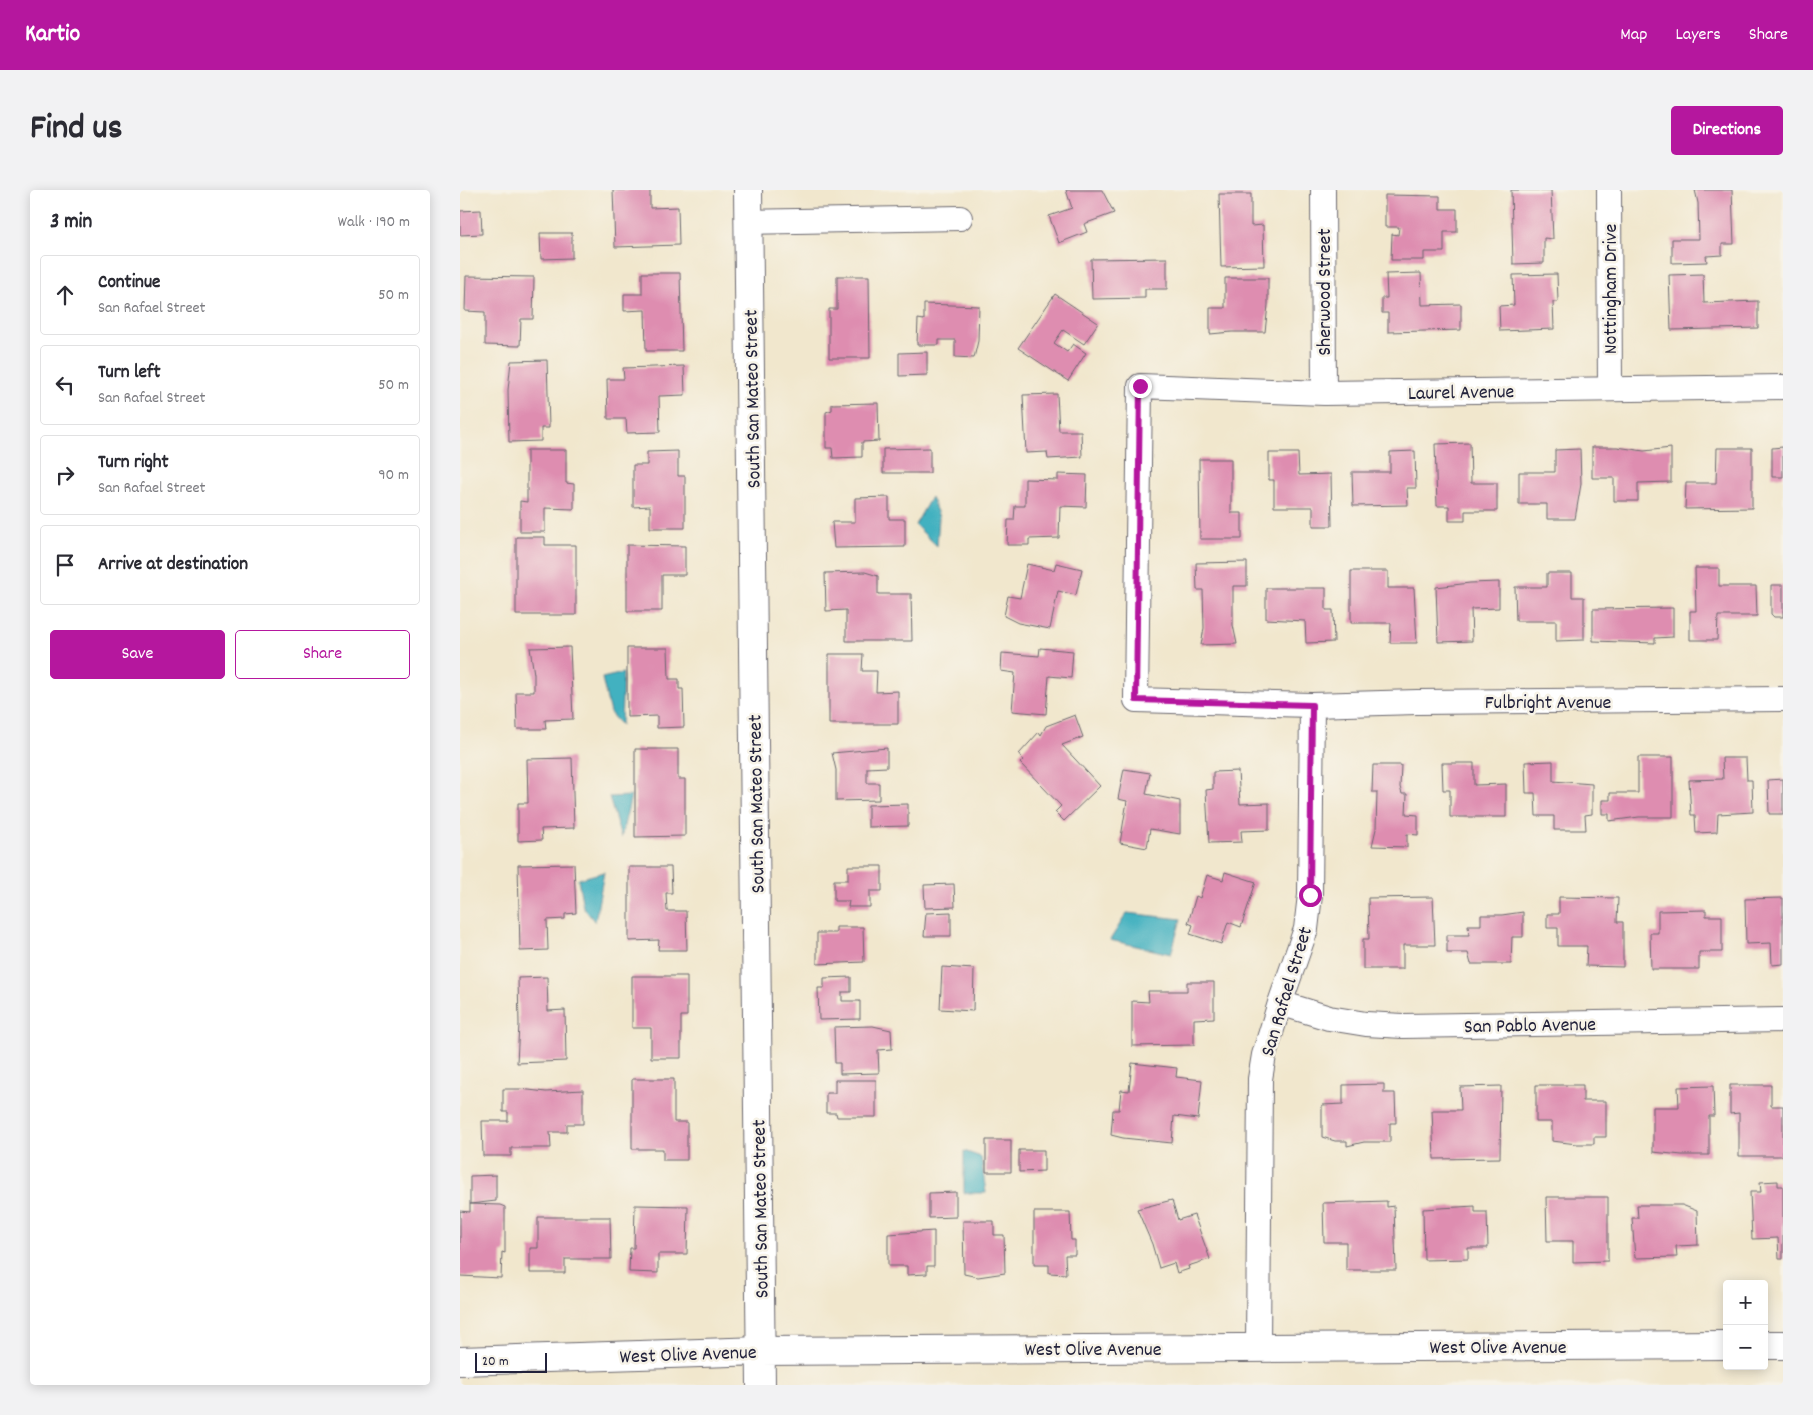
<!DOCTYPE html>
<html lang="en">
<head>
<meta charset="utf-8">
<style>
	:root { --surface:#fff; --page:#f2f2f3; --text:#2b2b33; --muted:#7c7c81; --line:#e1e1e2; --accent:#b5179e }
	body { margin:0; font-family:Dekko,sans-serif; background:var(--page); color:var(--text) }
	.controls { position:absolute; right:15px; bottom:15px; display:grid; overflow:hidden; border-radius:5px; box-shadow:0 2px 12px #0003 }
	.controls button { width:45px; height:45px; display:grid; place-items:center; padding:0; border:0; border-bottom:1px solid var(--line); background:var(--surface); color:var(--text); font:25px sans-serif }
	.scale { position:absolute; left:15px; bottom:12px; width:72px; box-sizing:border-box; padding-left:5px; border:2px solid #22223b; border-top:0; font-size:14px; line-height:18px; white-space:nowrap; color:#22223b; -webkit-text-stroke:4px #f7f3e8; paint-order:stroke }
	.stop { position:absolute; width:15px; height:15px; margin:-11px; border:4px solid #b5179e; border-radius:50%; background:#fff }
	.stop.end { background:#b5179e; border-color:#fff; box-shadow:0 1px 5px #0008 }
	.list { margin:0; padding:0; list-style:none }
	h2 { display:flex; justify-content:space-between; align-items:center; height:65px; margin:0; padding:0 20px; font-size:21px }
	h2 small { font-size:16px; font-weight:400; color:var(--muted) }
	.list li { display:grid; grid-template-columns:32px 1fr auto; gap:15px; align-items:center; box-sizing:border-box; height:80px; margin:0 10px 10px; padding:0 10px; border:1px solid var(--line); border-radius:5px }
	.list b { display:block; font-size:19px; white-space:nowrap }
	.list p { margin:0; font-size:16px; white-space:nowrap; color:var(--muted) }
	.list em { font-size:16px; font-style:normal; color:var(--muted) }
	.actions { display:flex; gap:10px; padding:15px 20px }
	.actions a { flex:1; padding:11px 0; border:1px solid var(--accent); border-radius:5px; text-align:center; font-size:18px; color:var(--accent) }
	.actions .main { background:var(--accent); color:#fff }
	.icon { flex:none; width:28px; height:28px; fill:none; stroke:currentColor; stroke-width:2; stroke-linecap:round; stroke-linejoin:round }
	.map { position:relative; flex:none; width:1323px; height:1195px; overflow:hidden; border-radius:5px }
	header { display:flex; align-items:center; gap:30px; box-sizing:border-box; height:70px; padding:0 25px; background:var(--accent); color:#fff }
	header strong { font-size:24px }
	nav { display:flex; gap:28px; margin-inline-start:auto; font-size:18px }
	.intro { display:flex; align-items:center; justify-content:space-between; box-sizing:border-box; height:120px; padding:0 30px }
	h1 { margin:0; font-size:35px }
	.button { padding:12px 22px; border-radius:5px; background:var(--accent); color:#fff; font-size:18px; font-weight:700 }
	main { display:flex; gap:30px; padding:0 30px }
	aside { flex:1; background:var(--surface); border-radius:5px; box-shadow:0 2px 12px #0003 }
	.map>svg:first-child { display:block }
	.water { fill:#43b1c0; stroke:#326a7e }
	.building { fill:#de8db0 }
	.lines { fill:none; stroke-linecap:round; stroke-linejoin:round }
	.minor-casing { stroke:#6a676e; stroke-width:26 }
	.tertiary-casing { stroke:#6a676e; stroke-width:30 }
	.minor { stroke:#fff; stroke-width:24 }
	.tertiary { stroke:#fff; stroke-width:28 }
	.route { stroke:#b5179e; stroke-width:6 }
	.labels { text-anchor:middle; stroke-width:5; stroke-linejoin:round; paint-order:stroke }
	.street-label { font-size:20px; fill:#22223b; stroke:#f7f3e8 }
</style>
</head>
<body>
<header>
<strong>Kartio</strong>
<nav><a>Map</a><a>Layers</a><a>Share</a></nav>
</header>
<div class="intro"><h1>Find us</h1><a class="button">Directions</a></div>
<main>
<aside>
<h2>3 min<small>Walk · 190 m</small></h2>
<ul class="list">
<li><svg class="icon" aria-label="ahead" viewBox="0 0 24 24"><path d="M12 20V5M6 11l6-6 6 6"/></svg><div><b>Continue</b><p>San Rafael Street</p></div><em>50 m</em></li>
<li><svg class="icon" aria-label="left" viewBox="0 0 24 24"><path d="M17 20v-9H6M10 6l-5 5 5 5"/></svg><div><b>Turn left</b><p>San Rafael Street</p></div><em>50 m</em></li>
<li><svg class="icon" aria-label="right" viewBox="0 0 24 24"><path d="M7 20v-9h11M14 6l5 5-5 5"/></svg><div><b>Turn right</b><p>San Rafael Street</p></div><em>90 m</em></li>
<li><svg class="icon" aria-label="arrive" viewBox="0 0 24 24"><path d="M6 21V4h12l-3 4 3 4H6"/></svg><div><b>Arrive at destination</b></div></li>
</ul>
<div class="actions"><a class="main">Save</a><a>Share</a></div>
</aside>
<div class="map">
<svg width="1323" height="1195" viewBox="0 0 1323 1195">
	<rect width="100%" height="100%" fill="#f7f3e8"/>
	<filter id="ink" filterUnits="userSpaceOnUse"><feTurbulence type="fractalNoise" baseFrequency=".02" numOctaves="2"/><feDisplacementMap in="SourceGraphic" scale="10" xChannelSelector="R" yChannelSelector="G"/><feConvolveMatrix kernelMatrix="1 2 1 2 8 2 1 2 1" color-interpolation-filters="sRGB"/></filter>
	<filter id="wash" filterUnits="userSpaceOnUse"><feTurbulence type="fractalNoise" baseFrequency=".0096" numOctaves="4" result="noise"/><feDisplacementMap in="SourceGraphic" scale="20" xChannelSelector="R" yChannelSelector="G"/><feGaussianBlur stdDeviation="1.12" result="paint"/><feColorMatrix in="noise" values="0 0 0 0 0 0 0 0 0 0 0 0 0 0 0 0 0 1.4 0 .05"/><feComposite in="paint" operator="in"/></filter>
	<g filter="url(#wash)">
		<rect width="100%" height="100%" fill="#f1e7cd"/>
		<!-- water -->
		<path class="water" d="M471 307 479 327 477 356 455 335Z
			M163 483 161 535 150 523 142 488Z
			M171 606 161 648 149 607Z
			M144 682 135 732 123 717 118 689Z
			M667 723 721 729 711 764 650 750Z
			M504 961 521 967 526 1003H504Z"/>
		<g id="blocks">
			<!-- building -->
			<path class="building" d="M153 0H190V18L218 17 219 55 155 57Z
				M606 0H642L654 23 624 34 627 42 599 53 589 26 612 18Z
				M1051 0H1091L1093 49 1084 48V73L1053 74Z
				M1235 0H1272L1274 54H1262V65L1246 66 1247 72 1212 73V49H1239L1238 13Z
				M759 4H791V36L803 35 804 76 761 77Z
				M925 5 980 6V19H997V42H984V62H964V70H931L932 44 938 45 939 37H925Z
				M21 20 22 44 0 45V21Z
				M80 43H112V68L81 69Z
				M707 68V99H685V108L632 109 631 69Z
				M182 83H220L222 161H186L185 120 164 121V104H182Z
				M961 83 962 115 1001 114V140L928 142V123H922V108H927L926 84Z
				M1097 84 1098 112H1093L1094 139 1040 141 1039 116 1054 115 1053 85Z
				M1243 84 1244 113 1298 111V138L1211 140 1209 85Z
				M6 86 74 87 73 129H61L60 156 25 155V122L5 121Z
				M377 86H409L410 168H369V119H377Z
				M765 88H808V115L805 142H772L750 144V118H765Z
				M595 104 638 133 624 154 603 140 594 153 607 162 613 154 626 163 608 191 558 158Z
				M464 114 519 116 518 151 514 168 495 167V150H479V155H457L458 129 464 130Z
				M467 162V185L439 186V163Z
				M87 170 89 238H81V251L49 252 48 200 51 171Z
				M224 176 225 205 199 206 200 242 167 243 166 229H148L147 189H164L163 178Z
				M597 204 599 241H621L622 267 588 269 587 262 566 263 563 205Z
				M418 213 419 251 402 252V267L373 268 372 258H366V222L372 220V214Z
				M1010 253 1011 293H1037V321H1005V331H989V316H977L975 254Z
				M1132 257H1157L1184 261 1211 258V292L1178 293V311H1154V288H1132Z
				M1323 257V287H1312V258Z
				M470 258V283H423V259Z
				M1257 258H1292V318L1225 319 1226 293H1256Z
				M1120 259 1121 294 1115 329H1087V314H1059V282H1095V260Z
				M67 260H106V293L114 294V319L85 318V342H60V311L67 312Z
				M218 261V286H225V338H190V316L173 317V275H187V262Z
				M955 261 956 298H947L948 315 893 316 892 282H930V262Z
				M809 263H838L839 285 871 284 872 336H853V317H814V290H809Z
				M739 269H771V323H782V349H740Z
				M598 284 627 285 626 317 600 316 599 348 569 349V355H547L548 330H554L555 316H565V289L598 290Z
				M429 307V329H445V357L374 358 372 332H395V308Z
				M56 347H85V355H116V425H56Z
				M167 355 225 356V385H202V421H167Z
				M787 372V396H773V435L777 454 741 455 744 438 743 400H737L736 373Z
				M596 373 622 379 616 405 598 401 590 439 558 433 544 426 548 406 560 408 567 374 594 380Z
				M1235 378H1259V396H1296L1297 426H1258L1257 450H1230V421H1236Z
				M891 381H928V398H954L957 453H930L931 433H891Z
				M405 382 418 386V404H451L452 451H386V420L366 421 365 383Z
				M1087 383H1112V407H1124V450L1096 451V431H1056L1055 397H1087Z
				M1039 392V418L1011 419 1012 451 978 452 976 397 1010 393Z
				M1311 395H1323V427H1314L1311 424Z
				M806 398H866V420H873L874 452 846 453 845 431 806 429Z
				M1213 418V447L1195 448V453L1133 451V419Z
				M110 457 113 529 85 530 86 539H57L56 502H74V484L70 458Z
				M167 458H208L209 489H219V499H223L224 537 197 538V526L167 527Z
				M580 458 613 461 611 488 589 486 586 524 552 521 555 483 541 481 542 463 579 466Z
				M369 464H403L402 481H417L416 502 438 501V534H369Z
				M615 525 623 547 602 555 640 596 604 631 595 622 601 616 560 573 563 570 559 564 579 542 581 545 586 536Z
				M427 558V577L407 578V593H419V610L376 611V580L372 563Z
				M175 559H218V589H225V646L175 647Z
				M1178 567H1213V627H1179L1149 631V624H1142V610H1150V603H1178Z
				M112 568 114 638 81 639 82 650 58 651V613H68L67 569Z
				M1262 568H1286L1287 590H1292L1293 622 1258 624 1257 642 1236 643 1235 625H1231L1229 590 1263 589Z
				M1093 571V591L1132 594V624L1125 625 1126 640H1094V626H1076L1075 603H1066L1065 572Z
				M982 573H1014V595L1046 594V627H990V600H983Z
				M913 575H941L940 597 942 604H947L946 624 958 625V645L947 644V657L912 656 916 639 917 602H912Z
				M664 579 690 583 686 604 720 611V644L690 639 687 658 660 653 667 611 658 609Z
				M778 581 780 614 809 613V640L781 641 782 652 749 653 746 600 753 599V582Z
				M1323 589V624H1309L1308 590Z
				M448 614V636L408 637V615Z
				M114 674 116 723 105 724V729L87 730 88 760 60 761 58 675Z
				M388 676H422V701H410V717H388L389 711H374V690H388Z
				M169 677H211L212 703H206L207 721H226L227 760H198L199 750 169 751Z
				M765 682 796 692 781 737 768 732 761 754 730 744 733 735 728 733 736 706 740 708 747 685 763 690Z
				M494 694 495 717 465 718 464 695Z
				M973 707 975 755H943V779H903V749H909L908 708Z
				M1099 707 1158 708 1157 732H1163V777L1126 776 1127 756H1098V738H1087V724H1099Z
				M1323 708V774L1312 775 1311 753 1286 754 1285 709Z
				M1246 720V726H1262V762H1239V779H1191L1190 743H1198V721Z
				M491 722V746H464L466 723Z
				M1063 722V747H1052L1051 774H1011L1008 763H987V745H1009L1008 735H1021V725H1042Z
				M376 737H403L404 772 357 774V743H376Z
				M482 777 514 779 513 821 480 819Z
				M172 786H227V826H221V868H191V838H172Z
				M87 787 88 821 105 820 106 871 57 873 59 834 58 788Z
				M391 787V802H382V811H400V829L359 830 358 798H364V788Z
				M727 792H754V828L734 829V855L672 856V811L689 812 688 801H727Z
				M413 836 431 840 432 859 418 860 419 883 380 884V873H375L374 837Z
				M672 873 717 878 716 887 742 890 738 929 714 926 712 953 663 948 651 945 653 920H659L661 900 669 901Z
				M172 889H214V932H227V970H203V959H172Z
				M375 890H416V927H377L376 923H366V903H375Z
				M924 894V903H935L936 933H930V952H904L887 956V951H875L862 947V915L883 914V895Z
				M1076 895H1123V911H1146V947H1134V954H1117L1092 951V932H1076Z
				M1270 895H1311V916H1323V966H1279V923L1270 924Z
				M1041 896 1040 968 974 969 972 920H1001L1000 897Z
				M1253 896 1254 926H1249V965H1222L1193 962V917H1219L1218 897Z
				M43 899H60L86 902 123 900V934H107V942H90L91 958H51V966H23L22 931H48V922H43Z
				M526 950H551V982H526Z
				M559 960H584V981L559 982Z
				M36 985V1011L10 1014V986Z
				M1318 991V996H1323V1069H1319L1318 1048 1292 1049 1290 1002H1301L1300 992Z
				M496 1002V1027L469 1028V1003Z
				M1086 1007H1148V1071L1113 1072V1051H1087Z
				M712 1010 718 1030 734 1025 750 1069 728 1076 729 1079 717 1083 714 1073 699 1078 692 1054 677 1019Z
				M927 1011V1017L934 1016 936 1080H886V1052H864L863 1013Z
				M10 1014 40 1015 45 1017V1063L42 1062 41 1088 0 1086V1021L10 1022Z
				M175 1015 228 1016 227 1064H198V1083L169 1082 170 1058H174Z
				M1177 1015H1222L1237 1021 1238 1055 1216 1056 1217 1067 1175 1068 1172 1028H1178Z
				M1015 1016V1022H1027L1028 1058H1008V1069L964 1070 963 1019Z
				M574 1022H610L611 1050H615V1065H605L606 1084 589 1083V1075H574Z
				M78 1027H150L151 1069H105V1083H70V1058H78Z
				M503 1031H534V1045H544L545 1083 518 1087 504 1084Z
				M474 1041V1076H467V1084L447 1085V1076H428V1044Z"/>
		</g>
	</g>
	<g filter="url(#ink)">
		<use href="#blocks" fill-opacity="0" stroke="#6a676e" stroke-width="1"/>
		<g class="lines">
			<defs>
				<path id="minor" d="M863 0 864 203
					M1149 0 1150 199
					M289 32 500 28
					M852 515 957 512 1323 509
					M820 813 869 828 906 834 943 836 1323 830
					M798 1157 800 889 804 865 820 813 846 739 850 705 852 515 676 510 680 196 864 203 1323 197"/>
				<path id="tertiary" d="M288 0 301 1195
					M1304 1155H1323
					M0 1171 301 1161 1267 1155"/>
			</defs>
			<!-- minor casing -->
			<use href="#minor" class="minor-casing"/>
			<!-- tertiary casing -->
			<use href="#tertiary" class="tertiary-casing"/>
			<!-- minor -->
			<use href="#minor" class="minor"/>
			<!-- tertiary -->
			<use href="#tertiary" class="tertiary"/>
		</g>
	</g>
	<g class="lines" filter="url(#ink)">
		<!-- route -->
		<path class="route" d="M680 196 676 510 852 515 850 705"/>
	</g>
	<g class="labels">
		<!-- street labels -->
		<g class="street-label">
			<text transform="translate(1149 99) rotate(-90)" y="7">Nottingham Drive</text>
			<text transform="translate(863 102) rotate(-90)" y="7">Sherwood Street</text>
			<text transform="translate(1001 201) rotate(-1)" y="7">Laurel Avenue</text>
			<text transform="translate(291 209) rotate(-91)" y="7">South San Mateo Street</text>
			<text x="1088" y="518">Fulbright Avenue</text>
			<text transform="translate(295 614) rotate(-91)" y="7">South San Mateo Street</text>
			<text transform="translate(825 801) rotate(-73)" y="7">San Rafael Street</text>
			<text transform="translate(1070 834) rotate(-1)" y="7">San Pablo Avenue</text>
			<text transform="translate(299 1019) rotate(-91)" y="7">South San Mateo Street</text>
			<text x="1038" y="1163">West Olive Avenue</text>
			<text x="633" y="1165">West Olive Avenue</text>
			<text transform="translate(228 1163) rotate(-2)" y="7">West Olive Avenue</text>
		</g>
	</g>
</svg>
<div class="controls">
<button>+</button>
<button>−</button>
</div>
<div class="scale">20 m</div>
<div class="stop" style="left:850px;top:705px"></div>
<div class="stop end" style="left:680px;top:196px"></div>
</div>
</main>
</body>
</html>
